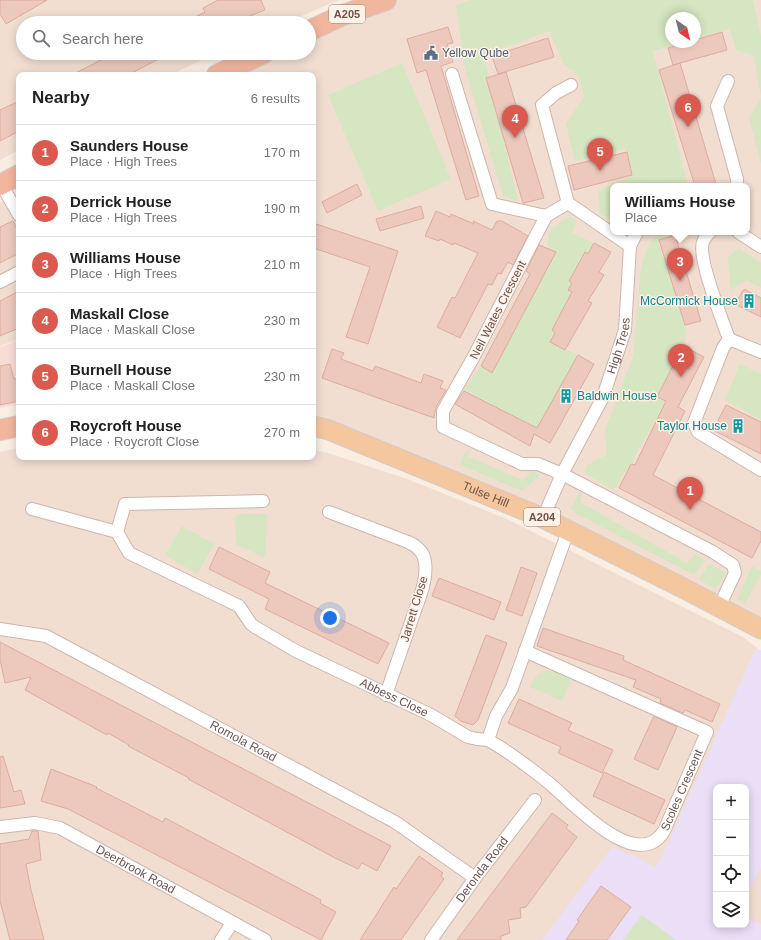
<!DOCTYPE html>
<html lang="en">
<head>
<meta charset="utf-8">
<style>
	:root { --surface:#fff; --page:#f2f2f2; --text:#202124; --muted:#757577; --line:#e0e0e0; --accent:#db5a50 }
	body { margin:0; font-family:Arial,sans-serif; background:var(--page); color:var(--text) }
	.controls { position:absolute; right:12px; bottom:12px; display:grid; overflow:hidden; border-radius:8px; box-shadow:0 2px 10px #0003 }
	.controls button { width:36px; height:36px; display:grid; place-items:center; padding:0; border:0; border-bottom:1px solid var(--line); background:var(--surface); color:var(--text); font:20px sans-serif }
	.compass { position:absolute; left:665px; top:12px; width:36px; height:36px; border-radius:50%; background:var(--surface); box-shadow:0 2px 10px #0003; rotate:145deg }
	.you { position:absolute; left:330px; top:618px; width:14px; height:14px; margin:-10px; border:3px solid #fff; border-radius:50%; background:#1a73e8; box-shadow:0 0 0 6px #1a73e833 }
	.badge { display:grid; place-items:center; width:26px; height:26px; border-radius:50%; background:var(--accent); color:#fff; font-size:13px; font-weight:700 }
	.pin { position:absolute; translate:-50% -33px; filter:drop-shadow(0 1px 2px #0008) }
	.pin::after { content:''; position:absolute; top:21px; width:14px; height:12px; background:inherit; clip-path:polygon(0 0,100% 0,50% 100%) }
	.popup { position:absolute; left:610px; top:183px; width:140px; height:52px; box-sizing:border-box; display:grid; place-content:center; border-radius:8px; background:var(--surface); filter:drop-shadow(0 1px 3px #0005); font-size:13px; white-space:nowrap; color:var(--muted) }
	.popup b { font-size:15px; color:var(--text) }
	.popup::after { content:''; position:absolute; left:50%; top:100%; margin-left:-8px; border:8px solid transparent; border-top-color:var(--surface) }
	.list { margin:0; padding:0; list-style:none }
	h2 { display:flex; justify-content:space-between; align-items:center; height:52px; margin:0; padding:0 16px; font-size:17px }
	h2 small { font-size:13px; font-weight:400; color:var(--muted) }
	.list li { display:grid; grid-template-columns:26px 1fr auto; gap:12px; align-items:center; box-sizing:border-box; height:56px; padding:0 16px; border-top:1px solid var(--line) }
	.list b { display:block; font-size:15px; white-space:nowrap }
	.list p { margin:0; font-size:13px; white-space:nowrap; color:var(--muted) }
	.list em { font-size:13px; font-style:normal; color:var(--muted) }
	.icon { flex:none; width:22px; height:22px; fill:none; stroke:currentColor; stroke-width:2; stroke-linecap:round; stroke-linejoin:round }
	.map { position:relative; flex:none; width:761px; height:940px; overflow:hidden }
	.search { position:absolute; background:var(--surface); box-shadow:0 2px 10px #0003; left:16px; top:16px; width:300px; height:44px; display:flex; align-items:center; gap:10px; box-sizing:border-box; padding:0 14px; border-radius:22px; color:var(--muted); font-size:15px }
	.panel { position:absolute; background:var(--surface); box-shadow:0 2px 10px #0003; left:16px; top:72px; width:300px; height:388px; border-radius:8px }
	.map>svg:first-child { display:block }
	.residential { fill:#f1ded1; fill-rule:evenodd }
	.commercial { fill:#fadcd7 }
	.education { fill:#eadff6 }
	.green { fill:#d6e6c2 }
	.building { fill:#edc8bc; stroke:#deac9e }
	.lines { fill:none; stroke-linecap:round; stroke-linejoin:round }
	.minor-casing { stroke:#ccb6ad; stroke-width:14 }
	.primary-casing { stroke:#d4cbc9; stroke-width:21 }
	.trunk-casing { stroke:#d4cbc9; stroke-width:22 }
	.minor { stroke:#fff; stroke-width:12 }
	.primary { stroke:#f4c79f; stroke-width:19 }
	.trunk { stroke:#f2b69e; stroke-width:20 }
	.labels { text-anchor:middle; stroke-width:3; stroke-linejoin:round; paint-order:stroke }
	.shield { fill:#fdf2e8; stroke:#9a827a; stroke-width:1 }
	.shield-label { font-size:11px; font-weight:bold; fill:#6f524b }
	.service-label { font-size:12px; fill:#4e5e75; stroke:#fdf2e8; text-anchor:start }
	.culture-label { font-size:12px; fill:#0d838f; stroke:#fdf2e8; text-anchor:end }
	.street-label { font-size:12px; fill:#6f524b; stroke:#fdf2e8 }
</style>
</head>
<body>
<div class="map">
<svg width="761" height="940" viewBox="0 0 761 940">
	<rect width="100%" height="100%" fill="#faede2"/>
	<!-- residential -->
	<path class="residential" d="M0 0H339L285 23H23V53H217L170 75H19V150L0 160Z
		M398 0H761V617L313 434V75H221L273 53H309V38ZM671 18H695V42H671ZM613 186H747V232H613Z
		M19 194V339L0 346V203Z
		M19 448V457H313V450L328 453 407 479 507 519 743 637 761 651V940H0V452ZM716 787H746V925H716Z"/>
	<!-- commercial -->
	<path class="commercial" d="M19 340V404L0 408V347Z"/>
	<!-- education -->
	<path class="education" d="M756 648 761 651V867L746 897V787H716V925H746V917L761 924V940H542L612 847 623 852 637 857 655 868 667 845Z"/>
	<!-- green -->
	<path class="green" d="M471 0H753L761 36V98L754 56 736 50 730 29 695 39V18H671V42H684L653 51 688 186H613V221L600 214 598 191 632 175 626 149 575 161 566 124 584 97 579 77 564 64 549 31 484 55 518 201 503 196 465 69 456 5Z
		M402 63 451 179 378 211 328 95Z
		M761 98V163L749 118Z
		M570 217 577 220 572 233 594 243 568 290 575 293 550 342 578 355 537 428 464 389 481 366 491 372 556 252 547 247 549 231 560 222Z
		M661 232H667L670 234 658 241 686 327 684 347 658 397 666 401 631 463 613 490 585 474 586 466 607 454 605 430 633 356 641 267 650 242Z
		M739 248 761 263V288L747 280 730 290 728 257Z
		M740 364 761 374V420L725 400Z
		M471 449 467 456 523 480 534 468 539 476 522 491 460 465 464 454Z
		M580 491 582 493 580 502 687 563 695 554 705 561 694 575 577 514 571 508Z
		M241 514H267L265 556 263 557 236 544 235 520 236 516Z
		M182 526 214 544 197 574 165 555Z
		M709 564 727 573 715 589 699 579Z
		M752 566 761 571V574L745 604 738 600 739 595Z
		M547 670H553L572 678 562 701 530 687C534 678 537 672 547 670Z
		M642 915 676 940H623Z"/>
	<!-- building -->
	<path class="building" d="M0 0H47L6 24 0 14Z
		M218 0H261L265 10 240 20 239 18 230 23H183L205 12 203 8Z
		M448 27 453 43 447 44 453 62 441 66 479 196 466 200 426 70 417 73 407 39Z
		M722 32 727 50 673 65 668 48 687 42H695V40Z
		M548 38 554 57 498 74 492 56Z
		M114 53H170L128 75H72Z
		M680 63 716 184 709 186H695L659 70Z
		M506 72 544 198 524 203H523L486 78Z
		M19 101V131L0 141V110Z
		M627 152 632 175 574 190 568 166Z
		M357 184 362 195 327 213 322 202Z
		M421 206 424 218 380 231 376 219Z
		M436 211 450 217 451 214 474 224 473 221 492 230 497 221H502L528 236 513 265 508 262 501 274 498 273 492 285 488 284 460 338 437 327 452 297 455 298 478 253 454 243 453 245 440 239 439 241 425 236Z
		M13 221 19 233V253L0 263V227Z
		M313 223 398 251 368 344 346 337 370 267 313 248Z
		M675 235 701 321 685 325 659 240Z
		M594 243 611 252 599 272 604 275 588 301 592 303 565 350 550 342 555 333 552 330 572 292 568 290 572 283 569 281 585 252 588 254Z
		M539 245 556 252 492 373 481 366 530 274 526 271Z
		M744 289 761 298V317L735 304Z
		M19 291V328L0 336V301Z
		M683 346 704 357 678 407 685 411 653 475 761 532V541L752 558 619 488 631 464 635 465 666 401 657 397Z
		M332 349 344 353 341 359 373 371 375 366 421 383 424 374 443 381 440 388 446 390 436 407 434 418 322 378Z
		M578 355 594 364 550 443 534 434 530 446 455 404 464 391 537 428Z
		M10 364 14 379 19 378V401L0 405V366Z
		M726 405 761 422V454L713 430Z
		M219 547 270 572 265 583 389 643 378 664 265 609 269 599 209 569Z
		M521 567 537 573 522 616 506 610Z
		M439 578 501 602 494 620 432 596Z
		M543 628 624 656 623 660 720 704 712 722 685 710 683 713 660 703 661 699 633 687 636 680 537 646Z
		M486 635 507 643 478 720 473 725 461 721 455 716Z
		M0 642 391 846 377 871 362 863 358 869 335 858 203 787 188 779 189 778 128 746 129 745 108 733 107 735 25 690 31 677 5 683 0 659Z
		M519 699 572 723 568 730 613 750 602 773 558 753 561 747 508 723Z
		M654 716 677 727 658 770 634 759Z
		M3 756 14 792 21 790 25 804 0 808V757Z
		M51 769 97 787 96 788 126 803 163 822 165 818 321 900 320 903 336 912 321 940 68 809 41 801Z
		M604 772 665 800 654 824 593 796Z
		M552 813 568 825 566 828 577 837 526 907 520 908 521 918 508 920 510 933 501 936V940H457Z
		M32 831H38L41 860 26 864 31 890 44 940H10L0 901V844L29 839Z
		M419 856 443 873 441 876 444 879 401 940H360L394 887 396 889Z
		M601 886 631 907 607 940H566L579 921 577 920Z"/>
	<g class="lines">
		<defs>
			<g id="minor">
				<path d="M452 74 492 204 546 216"/>
				<path d="M728 81 717 106 737 179V186"/>
				<path d="M571 85 556 93 542 105 568 203 630 246"/>
				<path d="M1 184 19 215"/>
				<path d="M568 203 546 216 473 358 443 411V427L522 464H538L562 474 713 552 733 565 735 573 719 607"/>
				<path d="M710 232C707 235 704 239 703 242 697 257 723 322 729 339"/>
				<path d="M738 232 761 247"/>
				<path d="M0 282 19 272"/>
				<path d="M729 339 723 348 694 423 698 432 761 470"/>
				<path d="M729 339 761 352"/>
				<path d="M32 509 117 532"/>
				<path d="M329 512 408 542C417 546 424 552 425 562 428 582 417 603 411 622 403 646 394 670 386 695"/>
				<path id="s1" d="M543 518 562 474 603 397 625 330 630 246 637 232"/>
				<path id="s2" d="M117 532 129 553 239 606 251 624 255 627 296 651 431 715 468 737 477 739 488 740 496 716 512 688 568 531"/>
				<path d="M117 532 125 504 263 501"/>
				<path id="s3" d="M0 629 46 636 395 822 475 878"/>
				<path id="s4" d="M488 740C510 752 529 767 549 783 571 801 637 875 664 831L707 732 525 651"/>
				<path id="s5" d="M0 827 35 823 60 828 265 940"/>
				<path d="M221 940 232 923"/>
				<path id="s6" d="M431 940 475 878 535 800"/>
			</g>
			<g id="primary">
				<path id="s7" d="M313 426 329 430 543 518 683 588 761 629"/>
			</g>
			<path id="trunk" d="M309 31 343 15 386 0
				M217 75 264 53
				M0 185 19 175
				M0 430 19 426"/>
		</defs>
		<!-- minor casing -->
		<use href="#minor" class="minor-casing"/>
		<!-- primary casing -->
		<use href="#primary" class="primary-casing"/>
		<!-- trunk casing -->
		<use href="#trunk" class="trunk-casing"/>
		<!-- minor -->
		<use href="#minor" class="minor"/>
		<!-- primary -->
		<use href="#primary" class="primary"/>
		<!-- trunk -->
		<use href="#trunk" class="trunk"/>
	</g>
	<!-- icons -->
	<defs>
		<symbol id="civic-bare" viewBox="-9 -9 18 18"><path d="M-.6-6.5H3V-4.5H.6V-3L4-1V1h2V6H-6V1h2V-1L-.6-3ZM-1.2 2.5V6h2.4V2.5Z" fill="#5c6f8a" stroke="#fdf2e8" stroke-width="2.5" paint-order="stroke"/></symbol>
		<symbol id="building-bare" viewBox="-9 -9 18 18"><path d="M-4-6H4V6H1V3H-1V6H-4ZM-2.5-4.3h1.7v1.8h-1.7ZM.8-4.3h1.7v1.8H.8ZM-2.5-1h1.7V.8h-1.7ZM.8-1h1.7V.8H.8Z" fill="#0f9aa8" stroke="#fdf2e8" stroke-width="2.5" paint-order="stroke"/></symbol>
	</defs>
	<g fill-rule="evenodd">
		<use href="#civic-bare" x="421" y="43" width="20" height="20"/>
		<use href="#building-bare" x="739" y="291" width="20" height="20"/>
		<use href="#building-bare" x="556" y="386" width="20" height="20"/>
		<use href="#building-bare" x="728" y="416" width="20" height="20"/>
	</g>
	<g class="labels">
		<!-- shield labels -->
		<g class="shield">
			<rect x="329" y="5" width="36" height="18" rx="3"/>
			<rect x="524" y="508" width="36" height="18" rx="3"/>
		</g>
		<g class="shield-label">
			<text x="347" y="18">A205</text>
			<text x="542" y="521">A204</text>
		</g>
		<!-- service labels -->
		<g class="service-label">
			<text x="442" y="57">Yellow Qube</text>
		</g>
		<!-- culture labels -->
		<g class="culture-label">
			<text x="738" y="305">McCormick House</text>
			<text x="577" y="400" text-anchor="start">Baldwin House</text>
			<text x="727" y="430">Taylor House</text>
		</g>
		<!-- street labels -->
		<g class="street-label">
			<text transform="translate(498 310) rotate(-63)" y="4">Neil Wates Crescent</text>
			<text dy="4" stroke="none"><textPath href="#s1" startOffset="189">High Trees</textPath></text>
			<text dy="4" stroke="none"><textPath href="#s7" startOffset="186">Tulse Hill</textPath></text>
			<text transform="translate(414 609) rotate(-73)" y="4">Jarrett Close</text>
			<text dy="4" stroke="none"><textPath href="#s2" startOffset="329">Abbess Close</textPath></text>
			<text dy="4" stroke="none"><textPath href="#s3" startOffset="270">Romola Road</textPath></text>
			<text dy="4" stroke="none"><textPath href="#s4" startOffset="260">Scoles Crescent</textPath></text>
			<text dy="4" stroke="none"><textPath href="#s6" startOffset="87">Deronda Road</textPath></text>
			<text dy="4" stroke="none"><textPath href="#s5" startOffset="147">Deerbrook Road</textPath></text>
		</g>
	</g>
</svg>
<div class="controls">
<button>+</button>
<button>−</button>
<button><svg class="icon" aria-label="locate" viewBox="0 0 24 24"><circle cx="12" cy="12" r="6"/><path d="M12 2v4M12 18v4M2 12h4M18 12h4"/></svg></button>
<button><svg class="icon" aria-label="layers" viewBox="0 0 24 24"><path d="M12 4l9 5-9 5-9-5zM3 14l9 5 9-5"/></svg></button>
</div>
<svg class="compass" viewBox="-18 -18 36 36"><path d="M0-13l5 13h-10z" fill="#e53935"/><path d="M0 13l5-13h-10z" fill="#757577"/></svg>
<div class="you"></div>
<div class="pin badge" style="left:690px;top:510px">1</div>
<div class="pin badge" style="left:681px;top:377px">2</div>
<div class="pin badge" style="left:680px;top:281px">3</div>
<div class="popup"><b>Williams House</b>Place</div>
<div class="pin badge" style="left:515px;top:138px">4</div>
<div class="pin badge" style="left:600px;top:171px">5</div>
<div class="pin badge" style="left:688px;top:127px">6</div>
<div class="search"><svg class="icon" aria-label="search" viewBox="0 0 24 24"><circle cx="10" cy="10" r="6"/><path d="M15 15l6 6"/></svg>Search here</div>
<section class="panel">
<h2>Nearby<small>6 results</small></h2>
<ul class="list">
<li><span class="badge">1</span><div><b>Saunders House</b><p>Place · High Trees</p></div><em>170 m</em></li>
<li><span class="badge">2</span><div><b>Derrick House</b><p>Place · High Trees</p></div><em>190 m</em></li>
<li><span class="badge">3</span><div><b>Williams House</b><p>Place · High Trees</p></div><em>210 m</em></li>
<li><span class="badge">4</span><div><b>Maskall Close</b><p>Place · Maskall Close</p></div><em>230 m</em></li>
<li><span class="badge">5</span><div><b>Burnell House</b><p>Place · Maskall Close</p></div><em>230 m</em></li>
<li><span class="badge">6</span><div><b>Roycroft House</b><p>Place · Roycroft Close</p></div><em>270 m</em></li>
</ul>
</section>
</div>
</body>
</html>
